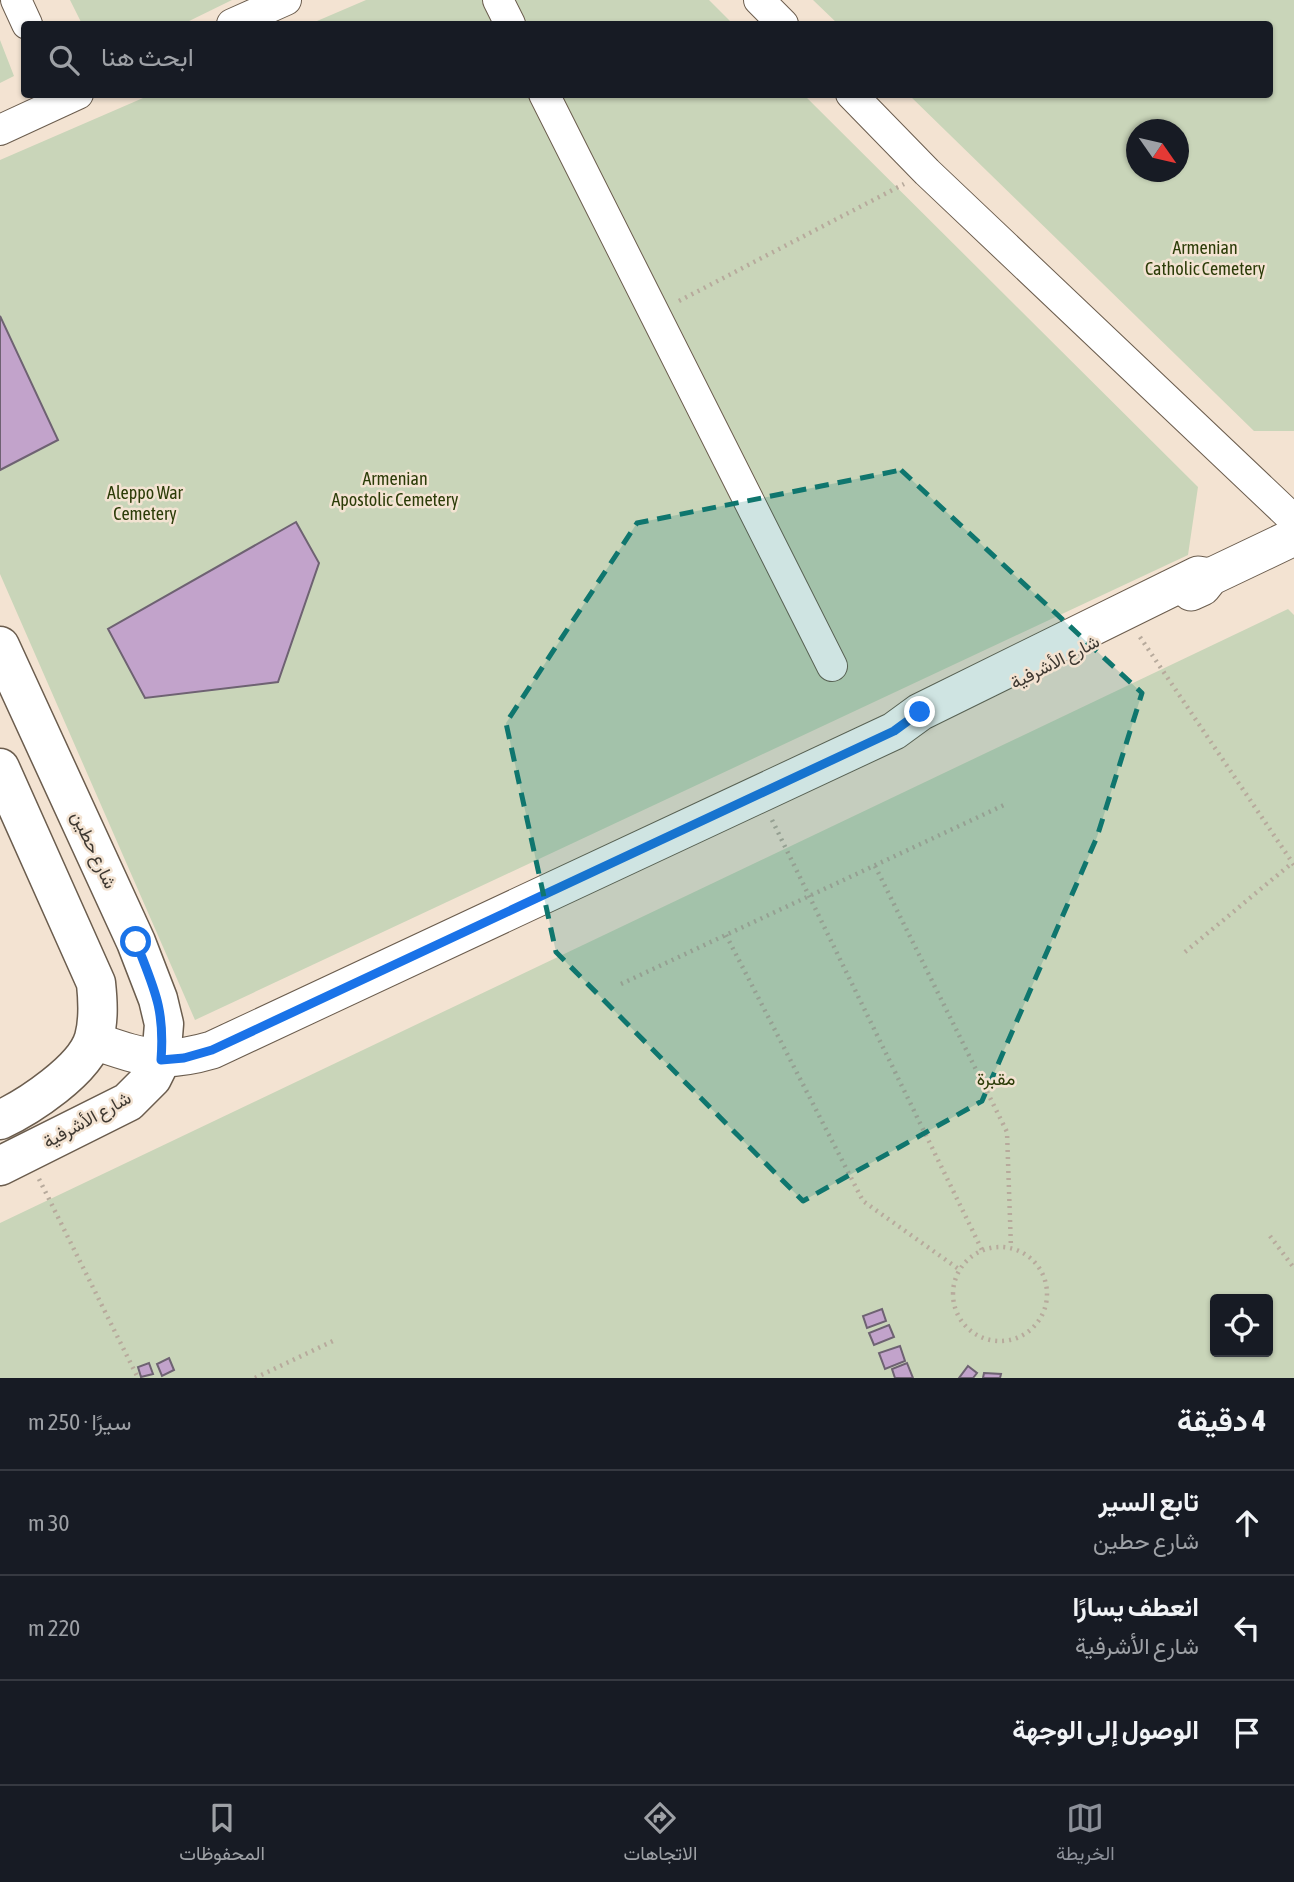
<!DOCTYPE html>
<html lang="ar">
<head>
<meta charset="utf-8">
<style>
	:root { --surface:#171b24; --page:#242831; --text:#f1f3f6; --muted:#9ea1a6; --line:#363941; --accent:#8c9099 }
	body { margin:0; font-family:"Asap Condensed",Vazirmatn,sans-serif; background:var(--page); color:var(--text); direction:rtl }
	.controls { position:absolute; right:21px; bottom:21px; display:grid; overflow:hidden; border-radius:7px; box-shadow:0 2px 5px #0004 }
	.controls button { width:63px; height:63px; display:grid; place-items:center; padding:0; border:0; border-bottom:2px solid var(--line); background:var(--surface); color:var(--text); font:35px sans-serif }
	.compass { position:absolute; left:1126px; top:119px; width:63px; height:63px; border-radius:50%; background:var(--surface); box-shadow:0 2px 5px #0004; rotate:124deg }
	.stop { position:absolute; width:21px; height:21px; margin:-16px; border:5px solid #1a73e8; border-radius:50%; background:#fff }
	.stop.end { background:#1a73e8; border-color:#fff; box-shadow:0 2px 7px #0008 }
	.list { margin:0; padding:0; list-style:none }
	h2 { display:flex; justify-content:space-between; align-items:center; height:91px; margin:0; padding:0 28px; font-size:30px }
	h2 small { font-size:23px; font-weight:400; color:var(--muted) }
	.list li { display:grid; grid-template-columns:46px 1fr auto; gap:21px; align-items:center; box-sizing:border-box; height:105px; padding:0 28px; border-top:2px solid var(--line) }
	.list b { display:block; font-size:26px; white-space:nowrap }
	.list p { margin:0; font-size:23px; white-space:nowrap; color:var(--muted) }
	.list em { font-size:23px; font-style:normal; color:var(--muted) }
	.icon { flex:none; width:38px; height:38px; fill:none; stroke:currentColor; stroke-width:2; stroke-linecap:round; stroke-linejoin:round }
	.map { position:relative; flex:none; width:1294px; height:1378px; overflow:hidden; direction:ltr }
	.search { position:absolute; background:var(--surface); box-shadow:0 2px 5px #0004; left:21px; right:21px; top:21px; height:77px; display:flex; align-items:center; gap:18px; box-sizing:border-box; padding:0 24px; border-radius:7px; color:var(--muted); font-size:26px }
	.sheet { height:406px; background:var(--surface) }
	nav { display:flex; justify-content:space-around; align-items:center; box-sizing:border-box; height:98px; border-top:2px solid var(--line); background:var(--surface); font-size:19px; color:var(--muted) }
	nav a { display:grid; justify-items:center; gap:4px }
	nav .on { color:var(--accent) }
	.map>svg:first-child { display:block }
	.green { fill:#c9d5b9; fill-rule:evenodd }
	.building { fill:#c2a3cb; stroke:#6e6272; stroke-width:2 }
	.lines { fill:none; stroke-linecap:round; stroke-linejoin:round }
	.minor-casing { stroke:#6b5d4e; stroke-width:32 }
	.tertiary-casing { stroke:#6b5d4e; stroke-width:39 }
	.primary-casing { stroke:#6b5d4e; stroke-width:41 }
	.path { stroke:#b7aa9c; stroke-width:4.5; stroke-dasharray:2 5; stroke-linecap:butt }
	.minor { stroke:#fff; stroke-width:30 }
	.tertiary { stroke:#fff; stroke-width:37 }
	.primary { stroke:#fff; stroke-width:38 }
	.route { stroke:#1a73e8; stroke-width:9 }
	.marked { fill:#0f766e; fill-opacity:0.2; stroke:#0f766e; stroke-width:5; stroke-dasharray:14 9; stroke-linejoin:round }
	.labels { text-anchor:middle; stroke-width:5; stroke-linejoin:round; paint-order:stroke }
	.park-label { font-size:18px; fill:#2c3c08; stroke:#f3e3d2 }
	.street-label { font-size:18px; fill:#3e3831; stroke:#f3e3d2 }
</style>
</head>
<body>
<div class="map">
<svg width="1294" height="1378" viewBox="0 0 1294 1378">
	<rect width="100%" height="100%" fill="#f3e3d2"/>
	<!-- green -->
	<path class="green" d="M70 0H232L183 24H82Z
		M366 0H709L733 24H310Z
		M813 0H1294V431H1254L909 95 1270 94V24H838ZM1136 130H1178V172H1136Z
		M0 40 14 76 0 83Z
		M150 95H804L1198 487 1188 555 195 1020 0 574V160Z
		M1288 609 1294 615V1378H0V1223ZM1215 1299H1268V1352H1215Z"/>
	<!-- building -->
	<path class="building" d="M0 316 58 440 0 470Z
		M296 522 319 563 278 682 145 698 108 629Z
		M882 1309 886 1321 867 1328 863 1316Z
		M889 1325 894 1337 874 1345 869 1333Z
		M900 1346 905 1361 885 1369 879 1353Z
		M169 1358 174 1370 162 1376 157 1364Z
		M149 1363 153 1374 141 1377 138 1367Z
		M907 1363 913 1378H895L892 1369Z
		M968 1366 977 1373 973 1378H959Z
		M984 1373 1001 1374 1000 1378H983Z"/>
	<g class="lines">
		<defs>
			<path id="minor" d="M16 0 27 24
				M498 0 510 24
				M759 0 783 24
				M232 24 286 0
				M544 94 832 666
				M851 94 927 172 1294 520
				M0 130 78 94"/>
			<path id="tertiary" d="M1191 592 1202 587 1210 577 1294 537
				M94 1041C142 1057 161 1065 212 1050L894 731 920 712 1198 575 1210 577"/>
			<path id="primary" d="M0 646 136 942 158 999 164 1024 161 1060 152 1078 128 1102 0 1166
				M0 768 96 983C98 1002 99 1020 94 1038 85 1070 28 1107 0 1120"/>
		</defs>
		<!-- minor casing -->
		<use href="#minor" class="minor-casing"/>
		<!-- tertiary casing -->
		<use href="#tertiary" class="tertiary-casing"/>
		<!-- primary casing -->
		<use href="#primary" class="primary-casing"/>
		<!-- path -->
		<path class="path" d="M679 301 904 184
			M1140 637 1294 865
			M772 820 982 1250
			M875 866 1007 1132 1011 1248
			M726 935 863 1201 960 1270
			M1185 952 1292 863
			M621 984 1004 805
			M39 1179 138 1378
			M1270 1236 1294 1268
			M953 1294a47 47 0 1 1 94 0a47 47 0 1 1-94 0Z
			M255 1378 335 1340"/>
		<!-- minor -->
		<use href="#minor" class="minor"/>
		<!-- tertiary -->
		<use href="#tertiary" class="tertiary"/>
		<!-- primary -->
		<use href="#primary" class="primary"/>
	</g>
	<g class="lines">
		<!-- route -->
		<path class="route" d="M136 942C154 989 165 1008 161 1060L184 1058 212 1050 894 731 920 712"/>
	</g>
	<!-- marked area -->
	<path class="marked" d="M901 470 1142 693 1097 837 982 1101 803 1201 556 952 506 723 637 523Z"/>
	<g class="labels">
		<!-- park labels -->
		<g class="park-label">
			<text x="1205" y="254">Armenian<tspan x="1205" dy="21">Catholic Cemetery</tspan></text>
			<text x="395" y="485">Armenian<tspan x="395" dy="21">Apostolic Cemetery</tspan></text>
			<text x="145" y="499">Aleppo War<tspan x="145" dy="21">Cemetery</tspan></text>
			<text x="996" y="1085">مقبرة</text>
		</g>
		<!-- street labels -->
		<g class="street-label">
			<text transform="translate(1055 662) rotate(-27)" y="6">شارع الأشرفية</text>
			<text transform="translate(94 850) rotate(65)" y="6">شارع حطين</text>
			<text transform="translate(87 1120) rotate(-29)" y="6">شارع الأشرفية</text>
		</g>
	</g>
</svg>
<div class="controls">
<button><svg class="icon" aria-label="locate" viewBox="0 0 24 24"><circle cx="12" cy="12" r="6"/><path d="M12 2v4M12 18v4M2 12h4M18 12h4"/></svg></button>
</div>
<svg class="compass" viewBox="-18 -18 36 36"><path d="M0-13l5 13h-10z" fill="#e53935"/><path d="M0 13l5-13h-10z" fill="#9ea1a6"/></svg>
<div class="stop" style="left:136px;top:942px"></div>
<div class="stop end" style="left:920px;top:712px"></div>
<div class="search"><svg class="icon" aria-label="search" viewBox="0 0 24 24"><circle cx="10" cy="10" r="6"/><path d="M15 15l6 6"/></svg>ابحث هنا</div>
</div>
<section class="sheet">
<h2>4 دقيقة<small>سيرًا · 250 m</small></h2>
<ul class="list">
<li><svg class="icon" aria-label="ahead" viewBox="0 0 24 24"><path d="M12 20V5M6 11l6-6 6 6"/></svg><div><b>تابع السير</b><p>شارع حطين</p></div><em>30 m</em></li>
<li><svg class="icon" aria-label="left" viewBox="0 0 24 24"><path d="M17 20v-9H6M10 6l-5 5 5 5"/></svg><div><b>انعطف يسارًا</b><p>شارع الأشرفية</p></div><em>220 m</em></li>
<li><svg class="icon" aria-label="arrive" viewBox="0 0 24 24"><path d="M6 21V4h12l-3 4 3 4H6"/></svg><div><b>الوصول إلى الوجهة</b></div></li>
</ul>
</section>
<nav>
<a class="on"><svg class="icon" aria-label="map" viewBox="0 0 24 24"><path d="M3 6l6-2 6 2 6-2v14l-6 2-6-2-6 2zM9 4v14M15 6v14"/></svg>الخريطة</a>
<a><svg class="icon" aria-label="directions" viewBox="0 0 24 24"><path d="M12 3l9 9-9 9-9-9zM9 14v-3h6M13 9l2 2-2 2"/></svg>الاتجاهات</a>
<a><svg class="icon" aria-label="saved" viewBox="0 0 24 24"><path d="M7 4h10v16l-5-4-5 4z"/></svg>المحفوظات</a>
</nav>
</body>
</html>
